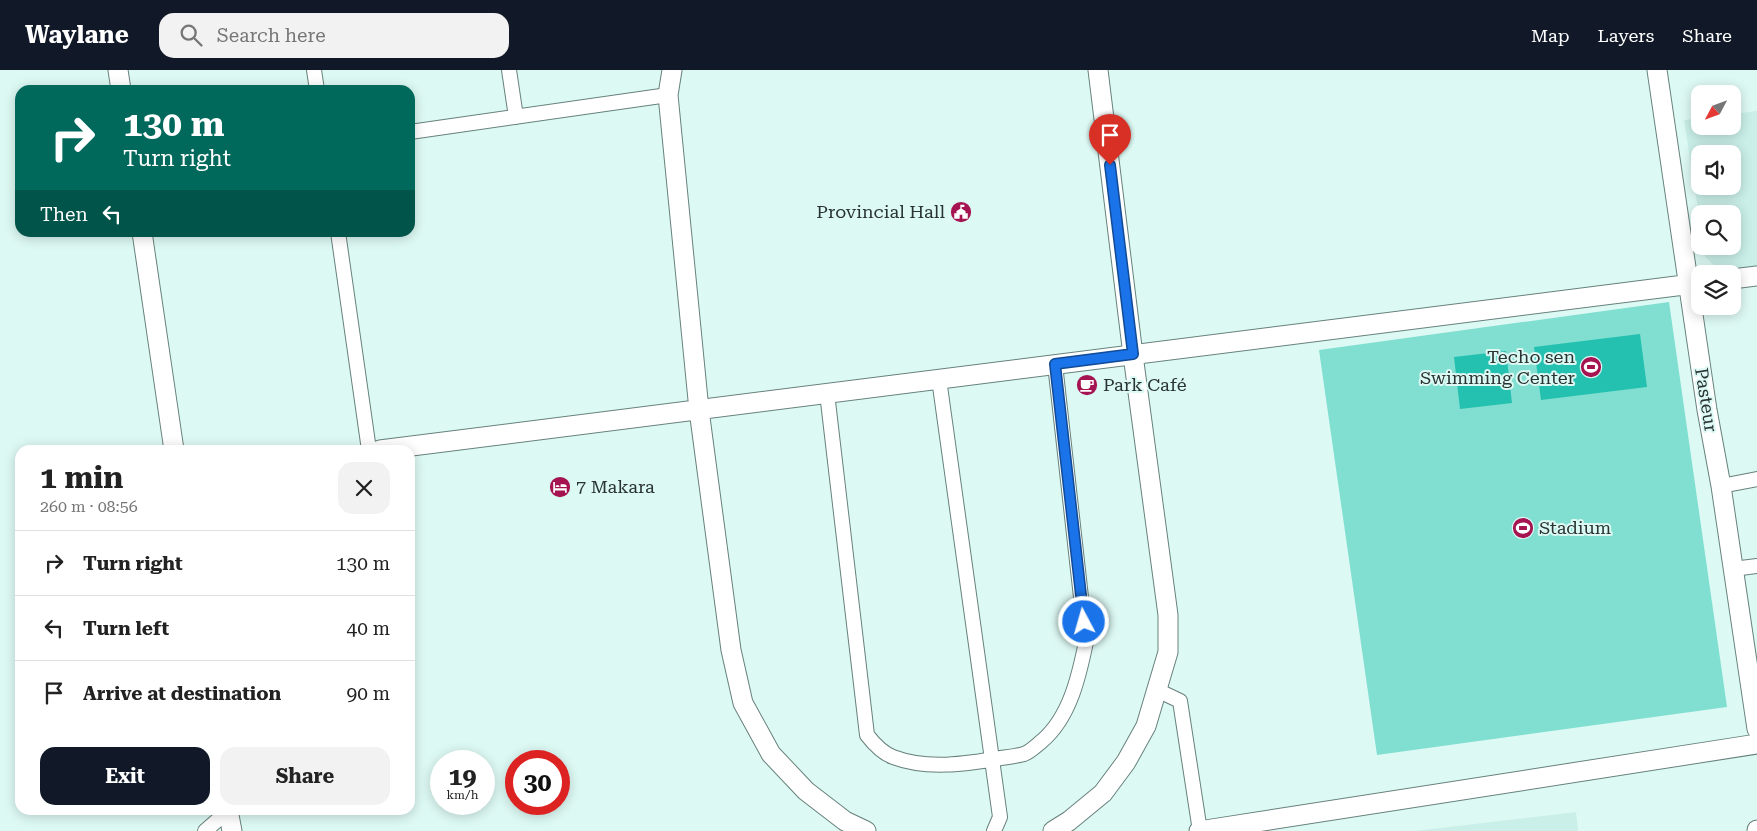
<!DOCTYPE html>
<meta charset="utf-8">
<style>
:root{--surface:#fff;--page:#f2f2f2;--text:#222;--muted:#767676;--line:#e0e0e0;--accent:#111827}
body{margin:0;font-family:"Roboto Serif",serif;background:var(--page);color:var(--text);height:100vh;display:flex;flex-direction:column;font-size:19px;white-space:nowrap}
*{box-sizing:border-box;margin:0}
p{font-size:16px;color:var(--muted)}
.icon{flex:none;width:28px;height:28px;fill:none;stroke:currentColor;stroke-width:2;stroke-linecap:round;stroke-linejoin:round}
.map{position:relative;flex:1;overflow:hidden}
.panel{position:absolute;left:15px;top:375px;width:400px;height:370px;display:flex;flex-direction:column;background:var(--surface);border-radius:15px;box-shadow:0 2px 12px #0003}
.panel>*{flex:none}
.top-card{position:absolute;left:15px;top:15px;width:400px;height:152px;border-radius:15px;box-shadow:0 2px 12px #0003;background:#00695c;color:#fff;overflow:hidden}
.needle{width:32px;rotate:229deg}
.fabs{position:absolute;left:1691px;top:15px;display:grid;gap:10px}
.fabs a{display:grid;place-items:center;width:50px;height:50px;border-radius:10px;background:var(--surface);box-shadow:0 2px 12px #0003;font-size:25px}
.speed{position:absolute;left:430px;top:680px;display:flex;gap:10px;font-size:25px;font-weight:700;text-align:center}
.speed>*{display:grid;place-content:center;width:65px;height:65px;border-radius:50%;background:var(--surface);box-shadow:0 2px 12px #0003;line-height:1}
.speed small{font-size:12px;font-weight:400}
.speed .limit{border:8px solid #d22;background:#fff;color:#111}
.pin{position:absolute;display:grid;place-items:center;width:42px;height:42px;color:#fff;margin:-51px -21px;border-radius:50% 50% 50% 0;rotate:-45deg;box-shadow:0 0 5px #0007}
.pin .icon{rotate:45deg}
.me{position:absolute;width:55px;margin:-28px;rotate:354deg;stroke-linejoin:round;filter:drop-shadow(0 0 4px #0008)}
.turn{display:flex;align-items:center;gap:18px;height:105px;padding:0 25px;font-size:22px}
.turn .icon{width:65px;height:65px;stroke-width:2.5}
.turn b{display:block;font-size:35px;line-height:42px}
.then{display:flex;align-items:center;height:48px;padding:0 25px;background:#0003;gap:10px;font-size:19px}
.round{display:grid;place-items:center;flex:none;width:52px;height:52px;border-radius:15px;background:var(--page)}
.overview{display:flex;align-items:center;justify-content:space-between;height:85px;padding:0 25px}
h1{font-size:30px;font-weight:700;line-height:38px}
.primary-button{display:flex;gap:10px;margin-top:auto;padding:10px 25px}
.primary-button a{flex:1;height:58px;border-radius:15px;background:var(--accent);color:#fff;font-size:20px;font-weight:700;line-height:58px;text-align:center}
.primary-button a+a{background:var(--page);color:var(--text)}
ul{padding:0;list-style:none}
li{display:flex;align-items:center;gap:15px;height:65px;padding:0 25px;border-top:1px solid var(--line)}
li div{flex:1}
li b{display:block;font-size:19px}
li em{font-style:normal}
header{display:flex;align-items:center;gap:30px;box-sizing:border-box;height:70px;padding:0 25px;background:var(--accent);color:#fff}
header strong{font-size:24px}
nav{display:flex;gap:28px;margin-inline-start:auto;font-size:18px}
.search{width:350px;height:45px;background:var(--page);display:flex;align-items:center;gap:12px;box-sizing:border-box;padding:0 18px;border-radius:15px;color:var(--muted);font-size:19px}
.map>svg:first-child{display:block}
.built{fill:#c9efe8;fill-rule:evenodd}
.green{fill:#80dfd1}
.water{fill:#24c1b0}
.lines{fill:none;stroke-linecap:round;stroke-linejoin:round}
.street-casing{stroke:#67817c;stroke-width:16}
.secondary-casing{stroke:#67817c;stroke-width:21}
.street{stroke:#fff;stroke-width:14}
.secondary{stroke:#fff;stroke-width:19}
.route-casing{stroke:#114b97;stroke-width:12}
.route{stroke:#1a73e8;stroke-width:9}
.labels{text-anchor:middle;stroke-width:4;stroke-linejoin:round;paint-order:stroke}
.poi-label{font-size:18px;fill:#293432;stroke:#ddf9f4;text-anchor:start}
.street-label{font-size:18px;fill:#293432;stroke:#ddf9f4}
</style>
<header>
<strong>Waylane</strong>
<div class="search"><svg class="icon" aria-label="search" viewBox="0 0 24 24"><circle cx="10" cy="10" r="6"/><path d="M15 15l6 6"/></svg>Search here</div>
<nav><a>Map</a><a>Layers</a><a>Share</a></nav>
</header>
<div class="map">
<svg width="1757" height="761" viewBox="0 0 1757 761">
<rect width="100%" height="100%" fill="#ddf9f4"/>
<path class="built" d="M1757,41V196L1719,201L1705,186L1704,176H1732V144H1700V152L1684,50L1700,48V56H1732L1733,44ZM1700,84H1732V116H1700Z
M1576,742L1578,761H1415Z"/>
<path class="green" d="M1669,232L1727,637L1377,685L1319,280Z"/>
<path class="water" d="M1640,264L1647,317L1541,330L1534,277Z
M1506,281L1512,333L1460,339L1454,287Z"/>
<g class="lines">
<g class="street-casing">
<path id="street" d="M314,0L317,20
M509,0L516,47
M410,62L668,25
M338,162L369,380
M939,309L1000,747L994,761
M827,323L867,665C874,674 882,683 893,687C927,700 966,694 1001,688C1008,687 1017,686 1024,684C1030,682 1037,675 1042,671C1070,647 1079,606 1086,572L1055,294
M1721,416L1757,409
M1733,499L1757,496
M1157,620L1180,631L1200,761
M205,761L228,741"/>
</g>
<g class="secondary-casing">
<path id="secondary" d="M118,0L121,20
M672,0L668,25L699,340L731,580L743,633L771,684L806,721L845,751L866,761
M1657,0L1707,340L1721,416L1757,659
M142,162L174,380
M1732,209L1757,206
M380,380L1700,213
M228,740L232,761
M1053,761L1069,751L1103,723L1126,692L1146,656L1168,582V545L1133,285L1098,0
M1199,761L1757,674
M1757,761V760"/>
</g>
<use href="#street" class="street"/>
<use href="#secondary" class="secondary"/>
</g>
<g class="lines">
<g class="route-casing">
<path id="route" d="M1084,552L1055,294L1133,284L1110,95"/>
</g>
<use href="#route" class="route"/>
</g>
<defs>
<g id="civic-disc" transform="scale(1.125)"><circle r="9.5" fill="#a51351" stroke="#ddf9f4"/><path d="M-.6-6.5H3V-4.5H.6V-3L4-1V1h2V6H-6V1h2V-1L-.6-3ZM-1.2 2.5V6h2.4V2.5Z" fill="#fff"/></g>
<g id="stadium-disc" transform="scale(1.125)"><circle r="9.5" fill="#a51351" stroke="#ddf9f4"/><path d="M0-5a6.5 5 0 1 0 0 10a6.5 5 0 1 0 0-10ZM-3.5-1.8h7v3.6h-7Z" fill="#fff"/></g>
<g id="cafe-disc" transform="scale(1.125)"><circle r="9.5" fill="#a51351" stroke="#ddf9f4"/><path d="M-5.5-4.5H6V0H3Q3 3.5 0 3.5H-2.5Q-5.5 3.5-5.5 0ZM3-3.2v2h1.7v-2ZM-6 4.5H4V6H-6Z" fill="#fff"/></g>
<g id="hotel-disc" transform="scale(1.125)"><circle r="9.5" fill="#a51351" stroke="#ddf9f4"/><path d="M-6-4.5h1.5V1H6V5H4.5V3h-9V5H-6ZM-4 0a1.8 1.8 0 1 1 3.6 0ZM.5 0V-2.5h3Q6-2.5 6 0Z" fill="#fff"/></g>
</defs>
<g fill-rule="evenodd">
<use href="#civic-disc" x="961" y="142"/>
<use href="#stadium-disc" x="1591" y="297"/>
<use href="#cafe-disc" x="1087" y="315"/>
<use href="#hotel-disc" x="560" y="417"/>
<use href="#stadium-disc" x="1523" y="458"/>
</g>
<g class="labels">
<g class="poi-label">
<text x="945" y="148" text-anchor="end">Provincial Hall</text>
<text x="1575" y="293" text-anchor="end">Techo sen<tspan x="1575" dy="21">Swimming Center</tspan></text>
<text x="1103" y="321">Park Café</text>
<text x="576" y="423">7 Makara</text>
<text x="1539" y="464">Stadium</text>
</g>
<g class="street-label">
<text transform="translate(1706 330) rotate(81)" y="6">Pasteur</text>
</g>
</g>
</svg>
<div class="fabs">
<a><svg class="needle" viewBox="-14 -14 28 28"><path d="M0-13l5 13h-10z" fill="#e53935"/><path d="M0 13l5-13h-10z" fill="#767676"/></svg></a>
<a><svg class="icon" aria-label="sound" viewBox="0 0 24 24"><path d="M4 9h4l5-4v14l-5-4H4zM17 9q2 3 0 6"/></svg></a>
<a><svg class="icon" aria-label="search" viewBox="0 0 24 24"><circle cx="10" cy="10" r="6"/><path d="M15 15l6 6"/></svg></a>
<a><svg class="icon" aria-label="layers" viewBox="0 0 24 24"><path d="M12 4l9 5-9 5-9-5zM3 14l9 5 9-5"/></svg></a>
</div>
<div class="speed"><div>19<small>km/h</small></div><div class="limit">30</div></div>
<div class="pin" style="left:1110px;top:95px;background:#d93025"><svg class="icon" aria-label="arrive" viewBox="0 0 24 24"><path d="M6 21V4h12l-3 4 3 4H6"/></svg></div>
<svg class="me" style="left:1084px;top:552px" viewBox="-20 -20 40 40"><circle r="17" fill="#1a73e8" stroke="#fff" stroke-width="3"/><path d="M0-11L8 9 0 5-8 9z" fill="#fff"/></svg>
<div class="top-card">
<div class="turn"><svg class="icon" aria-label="right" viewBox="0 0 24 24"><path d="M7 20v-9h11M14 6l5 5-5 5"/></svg><div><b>130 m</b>Turn right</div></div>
<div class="then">Then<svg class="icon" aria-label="left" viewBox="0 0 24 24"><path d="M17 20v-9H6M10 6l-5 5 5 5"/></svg></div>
</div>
<section class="panel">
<div class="overview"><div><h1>1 min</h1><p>260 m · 08:56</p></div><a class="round"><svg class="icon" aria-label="close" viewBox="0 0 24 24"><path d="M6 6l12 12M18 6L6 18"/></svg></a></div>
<ul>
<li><svg class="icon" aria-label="right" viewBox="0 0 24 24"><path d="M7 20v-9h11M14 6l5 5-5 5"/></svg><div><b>Turn right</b></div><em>130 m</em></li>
<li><svg class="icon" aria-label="left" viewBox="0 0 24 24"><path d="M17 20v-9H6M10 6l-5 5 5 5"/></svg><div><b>Turn left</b></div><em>40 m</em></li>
<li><svg class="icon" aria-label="arrive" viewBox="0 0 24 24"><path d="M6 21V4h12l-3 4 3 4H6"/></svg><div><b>Arrive at destination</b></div><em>90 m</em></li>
</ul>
<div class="primary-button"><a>Exit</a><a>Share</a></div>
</section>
</div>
